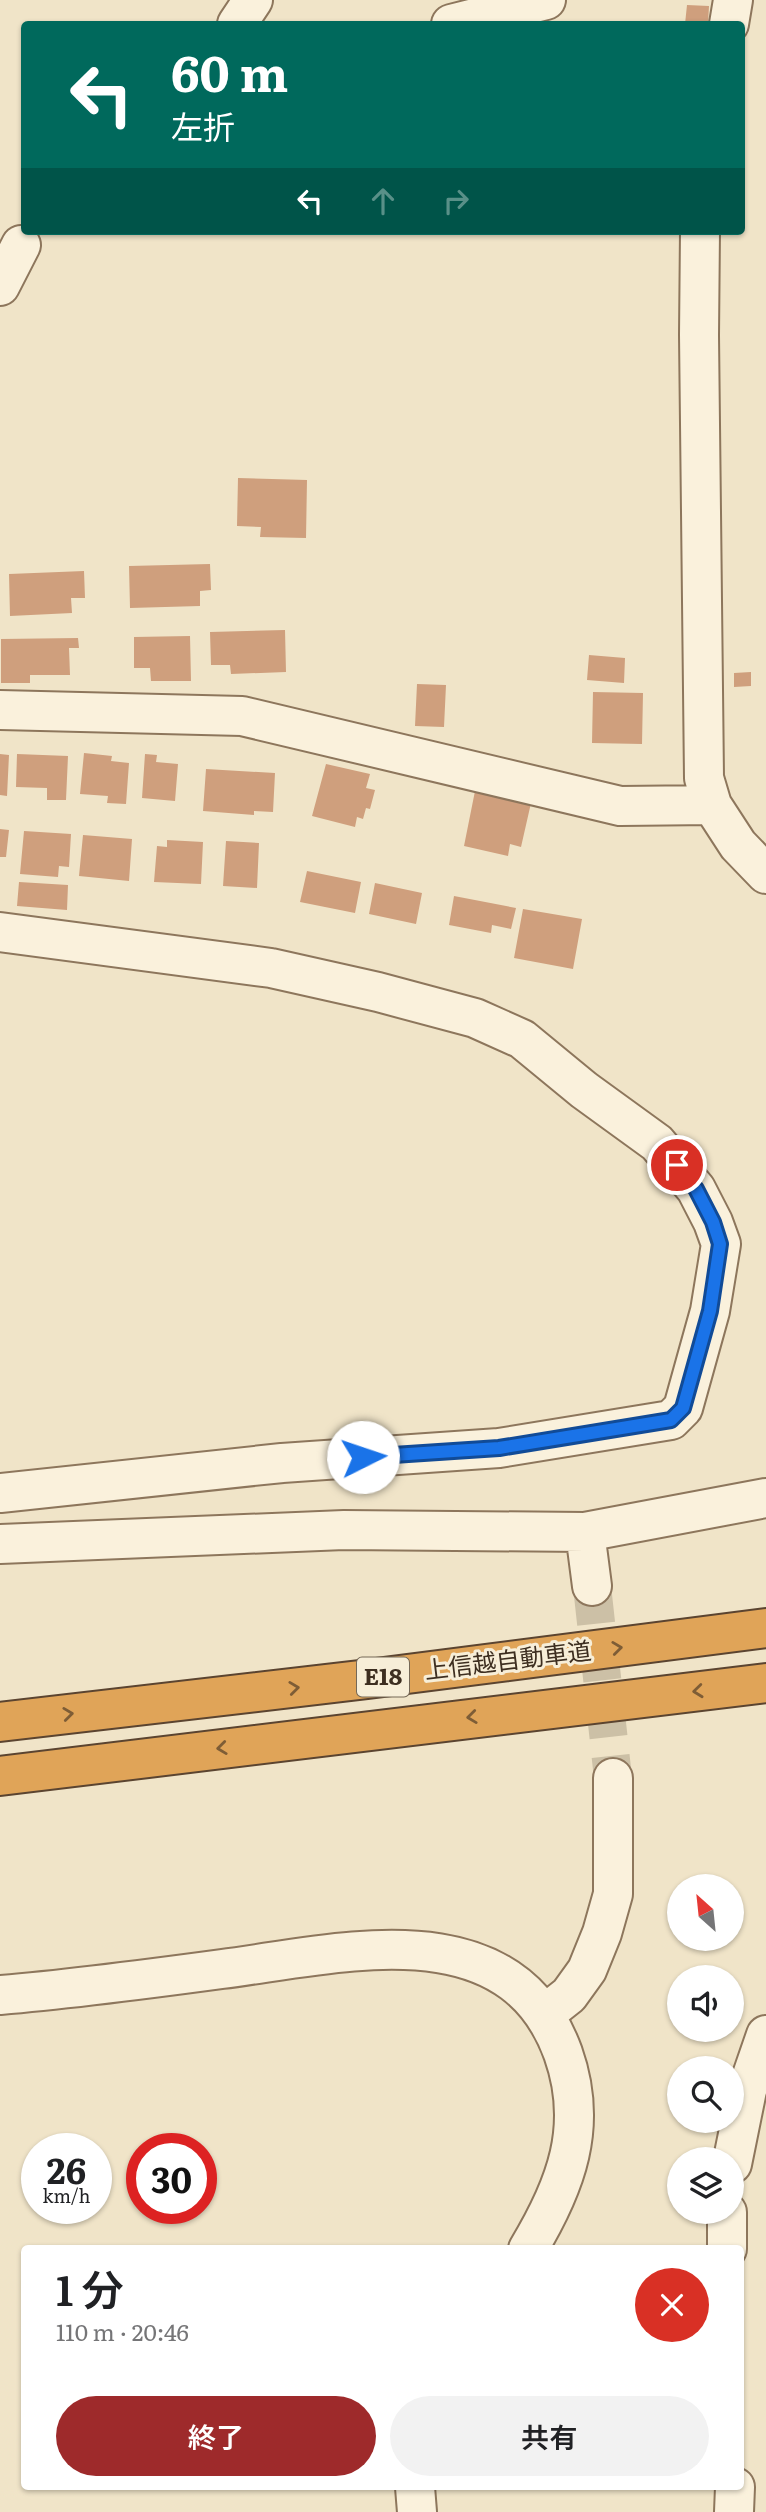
<!DOCTYPE html>
<html lang="ja">
<meta charset="utf-8">
<style>
:root{--surface:#fff;--page:#f2f2f2;--text:#202124;--muted:#757577;--accent:#9e2a2b}
body{margin:0;font-family:Literata,"Noto Sans JP",serif;background:var(--page);color:var(--text);height:100vh;display:flex;flex-direction:column;font-size:26px;white-space:nowrap}
*{box-sizing:border-box;margin:0}
p{font-size:23px;color:var(--muted)}
.icon{flex:none;width:38px;height:38px;fill:none;stroke:currentColor;stroke-width:2;stroke-linecap:round;stroke-linejoin:round}
.map{position:relative;flex:1;overflow:hidden}
.side{position:absolute;left:21px;top:2245px;width:723px;height:245px;display:flex;flex-direction:column;background:var(--surface);border-radius:7px;box-shadow:0 2px 5px #0004}
.side>*{flex:none}
.guide{position:absolute;left:21px;top:21px;width:724px;height:214px;border-radius:7px;box-shadow:0 2px 5px #0004;background:#00695c;color:#fff;overflow:hidden}
.needle{width:46px;rotate:333deg}
.tools{position:absolute;left:667px;top:1874px;display:grid;gap:14px}
.tools a{display:grid;place-items:center;width:77px;height:77px;border-radius:50%;background:var(--surface);box-shadow:0 2px 5px #0004;font-size:35px}
.speed{position:absolute;left:21px;top:2133px;display:flex;gap:14px;font-size:35px;font-weight:700;text-align:center}
.speed>*{display:grid;place-content:center;width:91px;height:91px;border-radius:50%;background:var(--surface);box-shadow:0 2px 5px #0004;line-height:1}
.speed small{font-size:18px;font-weight:400}
.speed .limit{border:10px solid #d22;background:#fff;color:#111}
.pin{position:absolute;display:grid;place-items:center;width:60px;height:60px;color:#fff;margin:-30px;border:4px solid #fff;border-radius:50%;box-shadow:0 2px 7px #0007}
.me{position:absolute;width:77px;margin:-38px;rotate:86deg;stroke-linejoin:round;filter:drop-shadow(0 0 5px #0008)}
.turn{display:flex;align-items:center;gap:24px;height:147px;padding:0 35px;font-size:32px}
.turn .icon{width:91px;height:91px;stroke-width:2.5}
.turn b{display:block;font-size:49px;line-height:60px}
.lanes{display:flex;align-items:center;height:66px;padding:0 35px;background:#0003;justify-content:center;gap:35px;direction:ltr}
.lanes .off{opacity:.35}
.round{display:grid;place-items:center;flex:none;width:74px;height:74px;border-radius:37px;background:var(--page)}
.overview{display:flex;align-items:center;justify-content:space-between;height:119px;padding:0 35px}
h1{font-size:42px;font-weight:600;line-height:52px}
.action{display:flex;gap:14px;margin-top:auto;padding:14px 35px}
.action a{flex:1;height:80px;border-radius:42px;background:var(--accent);color:#fff;font-size:28px;font-weight:600;line-height:80px;text-align:center}
.action a+a{background:var(--page);color:var(--text)}
.map>svg:first-child{display:block}
.building{fill:#cf9f7d}
.lines{fill:none;stroke-linecap:round;stroke-linejoin:round}
.minor-tunnel{stroke:#ccc0a6;stroke-width:38;stroke-dasharray:38 19;stroke-linecap:butt}
.minor-casing{stroke:#8d765c;stroke-width:42}
.tertiary-casing{stroke:#8d765c;stroke-width:42}
.motorway-casing{stroke:#5b4430;stroke-width:42}
.minor{stroke:#faf1dc;stroke-width:38}
.tertiary{stroke:#faf1dc;stroke-width:38}
.motorway{stroke:#e0a458;stroke-width:38}
.oneway{stroke:#7e5d36}
.route-casing{stroke:#114b97;stroke-width:18}
.route{stroke:#1a73e8;stroke-width:12}
.labels{text-anchor:middle;stroke-width:6;stroke-linejoin:round;paint-order:stroke}
.shield{fill:#f7eed8;stroke:#756857;stroke-width:2}
.shield-label{font-size:23px;font-weight:bold;fill:#3d2e20}
.street-label{font-size:24px;fill:#3d2e20;stroke:#f7eed8}
</style>
<div class="map">
<svg width="766" height="2512" viewBox="0 0 766 2512">
<rect width="100%" height="100%" fill="#f0e4c8"/>
<path class="building" d="M687,5L709,6L708,24H685Z
M238,478L307,480L306,538L260,537L261,527L237,526Z
M210,564L211,590L200,591V606L130,608L129,566Z
M84,571L85,598H71L72,613L10,616L9,574Z
M285,630L286,672L231,674L230,665H211L210,632Z
M190,636L191,681H151L150,668H134V637Z
M78,638L79,648H69L70,675H30V683H1V639Z
M589,655L625,658L624,683L587,680Z
M751,672V686L734,687V673Z
M417,684L446,685L444,727L415,726Z
M593,692L643,693L642,744L592,743Z
M84,753L112,756L111,761L129,763L126,804L107,803L108,796L80,794Z
M0,754L9,755L7,796L0,795Z
M17,754L68,756L66,800H47V788L16,787Z
M145,754L157,755L156,762L178,764L175,801L142,798Z
M326,764L370,774L366,788L375,790L370,809L366,808L363,819L357,817L355,827L312,816Z
M206,769L275,773L273,812L254,811V815L203,811Z
M475,791L531,803L521,847L510,844L508,856L464,846Z
M0,829L9,830L6,857H0Z
M24,831L71,834L69,867L59,866L58,877L20,874Z
M83,835L132,839L129,881L79,876Z
M167,840L203,842L201,884L154,882L157,846L167,847Z
M226,841L259,843L257,888L223,886Z
M307,871L361,882L355,913L300,902Z
M19,882L68,885L67,910L17,906Z
M375,883L422,893L416,924L369,914Z
M454,896L516,908L511,929L492,925L491,933L449,925Z
M523,909L582,919L573,969L514,958Z"/>
<g class="lines">
<path class="minor-tunnel" d="M592,1586L613,1778"/>
<g class="minor-casing">
<path id="minor" d="M237,24L253,0
M451,24L546,0
M729,24L733,0
M700,231L699,335L704,778L712,805L738,845L766,874
M0,286L21,245
M0,710L242,716L620,806L712,805
M0,932L271,968L378,992L475,1018L522,1039L584,1090L657,1143L696,1189L713,1222L721,1244L710,1311L683,1408L671,1420L499,1448L282,1463L0,1493
M585,1532L592,1586
M0,1544L344,1530L585,1532L766,1498
M545,2014L569,1995L587,1970L602,1933L613,1894V1778"/>
</g>
<g class="tertiary-casing">
<path id="tertiary" d="M0,1995C74,1989 148,1979 222,1969C339,1954 510,1907 563,2053C589,2126 566,2186 528,2249
M732,2164L747,2090L766,2035
M727,2249V2212
M415,2487L417,2512
M734,2512L735,2487"/>
</g>
<g class="motorway-casing">
<path id="motorway" d="M0,1722L368,1679L766,1628
M0,1776L766,1683"/>
</g>
<use href="#minor" class="minor"/>
<use href="#tertiary" class="tertiary"/>
<use href="#motorway" class="motorway"/>
</g>
<defs><path id="oneway-chevron" d="M-2-3.5L2.5 0L-2 3.5" fill="none" stroke-width="1.6" stroke-linecap="round" stroke-linejoin="round" transform="scale(1.75)"/></defs>
<g class="oneway">
<use href="#oneway-chevron" transform="translate(617 1648) rotate(-7)"/>
<use href="#oneway-chevron" transform="translate(294 1688) rotate(-7)"/>
<use href="#oneway-chevron" transform="translate(698 1691) rotate(174)"/>
<use href="#oneway-chevron" transform="translate(68 1714) rotate(-7)"/>
<use href="#oneway-chevron" transform="translate(472 1717) rotate(173)"/>
<use href="#oneway-chevron" transform="translate(222 1748) rotate(173)"/>
</g>
<g class="lines">
<g class="route-casing">
<path id="route" d="M363,1457L499,1448L671,1420L683,1408L710,1311L720,1244L713,1222L696,1189L677,1165"/>
</g>
<use href="#route" class="route"/>
</g>
<g class="labels">
<rect class="shield" x="357" y="1657.5" width="52" height="39" rx="5"/>
<g class="shield-label">
<text x="383" y="1685">E18</text>
</g>
<g class="street-label">
<text transform="translate(508 1661) rotate(-7)" y="8">上信越自動車道</text>
</g>
</g>
</svg>
<div class="tools">
<a><svg class="needle" viewBox="-14 -14 28 28"><path d="M0-13l5 13h-10z" fill="#e53935"/><path d="M0 13l5-13h-10z" fill="#757577"/></svg></a>
<a><svg class="icon" aria-label="sound" viewBox="0 0 24 24"><path d="M4 9h4l5-4v14l-5-4H4zM17 9q2 3 0 6"/></svg></a>
<a><svg class="icon" aria-label="search" viewBox="0 0 24 24"><circle cx="10" cy="10" r="6"/><path d="M15 15l6 6"/></svg></a>
<a><svg class="icon" aria-label="layers" viewBox="0 0 24 24"><path d="M12 4l9 5-9 5-9-5zM3 14l9 5 9-5"/></svg></a>
</div>
<div class="speed"><div>26<small>km/h</small></div><div class="limit">30</div></div>
<div class="pin" style="left:677px;top:1165px;background:#d93025"><svg class="icon" aria-label="arrive" viewBox="0 0 24 24"><path d="M6 21V4h12l-3 4 3 4H6"/></svg></div>
<svg class="me" style="left:363px;top:1457px" viewBox="-20 -20 40 40"><circle r="19" fill="#fff"/><path d="M0-13L10 11 0 6-10 11z" fill="#1a73e8"/></svg>
<div class="guide">
<div class="turn"><svg class="icon" aria-label="left" viewBox="0 0 24 24"><path d="M17 20v-9H6M10 6l-5 5 5 5"/></svg><div><b>60 m</b>左折</div></div>
<div class="lanes"><svg class="icon" aria-label="left" viewBox="0 0 24 24"><path d="M17 20v-9H6M10 6l-5 5 5 5"/></svg><svg class="icon off" aria-label="ahead" viewBox="0 0 24 24"><path d="M12 20V5M6 11l6-6 6 6"/></svg><svg class="icon off" aria-label="right" viewBox="0 0 24 24"><path d="M7 20v-9h11M14 6l5 5-5 5"/></svg></div>
</div>
<section class="side">
<div class="overview"><div><h1>1 分</h1><p>110 m · 20:46</p></div><a class="round" style="background:#d93025;color:#fff"><svg class="icon" aria-label="close" viewBox="0 0 24 24"><path d="M6 6l12 12M18 6L6 18"/></svg></a></div>
<div class="action"><a>終了</a><a>共有</a></div>
</section>
</div>
